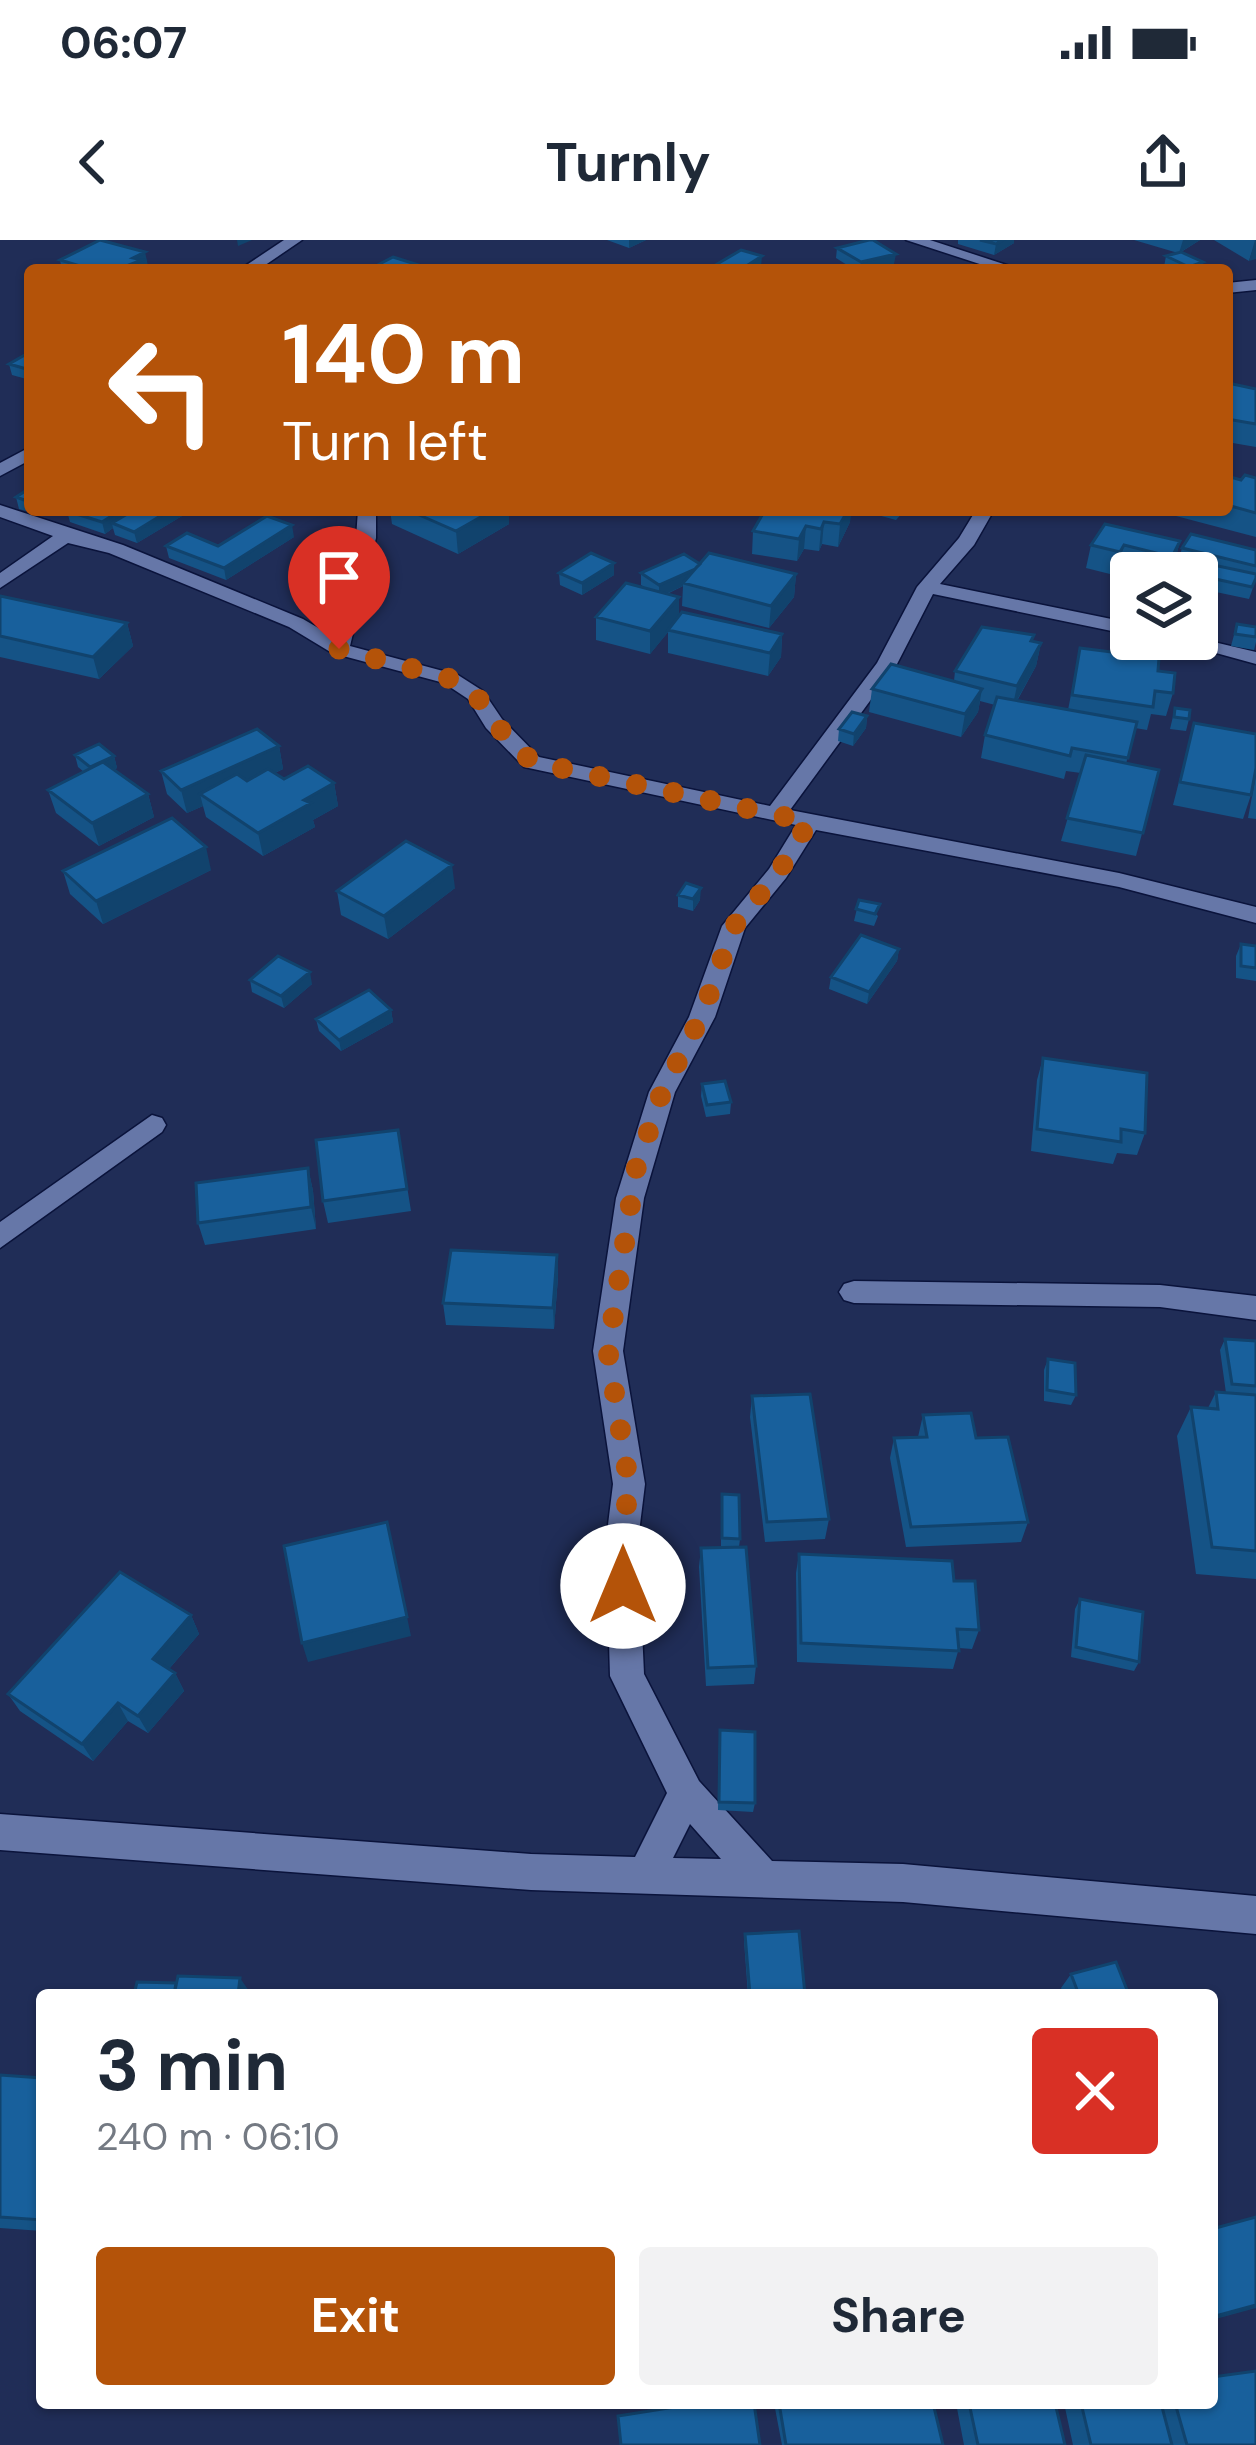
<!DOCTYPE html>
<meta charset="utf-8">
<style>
:root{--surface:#fff;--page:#f2f2f3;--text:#1f2937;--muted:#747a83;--accent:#b45309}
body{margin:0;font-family:"DM Sans",sans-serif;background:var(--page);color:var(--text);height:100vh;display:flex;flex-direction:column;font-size:45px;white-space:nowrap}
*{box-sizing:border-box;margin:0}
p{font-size:39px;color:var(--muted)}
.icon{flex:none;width:66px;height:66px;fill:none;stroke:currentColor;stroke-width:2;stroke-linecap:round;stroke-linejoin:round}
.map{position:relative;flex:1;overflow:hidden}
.side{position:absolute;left:36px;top:1749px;width:1182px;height:420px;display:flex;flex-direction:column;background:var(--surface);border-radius:12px;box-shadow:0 3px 9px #0004}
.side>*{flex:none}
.banner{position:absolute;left:24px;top:24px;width:1209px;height:252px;border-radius:12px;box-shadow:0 3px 9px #0004;background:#b45309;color:#fff;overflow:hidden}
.buttons{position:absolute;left:1110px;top:312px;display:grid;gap:24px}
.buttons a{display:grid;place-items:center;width:108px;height:108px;border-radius:12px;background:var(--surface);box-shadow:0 3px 9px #0004;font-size:60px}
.pin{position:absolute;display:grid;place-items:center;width:102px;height:102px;color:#fff;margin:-123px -51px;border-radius:50% 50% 50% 0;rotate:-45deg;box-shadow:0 0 12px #0007}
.pin .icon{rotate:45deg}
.me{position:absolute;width:132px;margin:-66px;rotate:0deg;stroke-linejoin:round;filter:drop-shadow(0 0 9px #0008)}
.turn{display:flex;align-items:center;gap:42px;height:252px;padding:0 60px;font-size:54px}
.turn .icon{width:156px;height:156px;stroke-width:2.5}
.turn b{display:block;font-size:84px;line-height:102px}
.round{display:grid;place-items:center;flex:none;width:126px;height:126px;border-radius:12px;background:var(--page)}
.headline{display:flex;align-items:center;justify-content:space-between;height:204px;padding:0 60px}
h1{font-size:72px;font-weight:700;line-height:90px}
.primary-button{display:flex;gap:24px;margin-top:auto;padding:24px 60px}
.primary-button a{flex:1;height:138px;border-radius:12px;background:var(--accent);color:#fff;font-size:48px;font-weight:700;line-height:138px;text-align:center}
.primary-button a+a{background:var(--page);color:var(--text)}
.status{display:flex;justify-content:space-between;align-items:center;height:84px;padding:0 60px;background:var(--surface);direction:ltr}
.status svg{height:33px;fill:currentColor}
header{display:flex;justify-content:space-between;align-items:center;height:156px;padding:0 60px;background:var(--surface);font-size:54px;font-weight:700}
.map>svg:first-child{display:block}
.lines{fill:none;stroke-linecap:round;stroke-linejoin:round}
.minor-casing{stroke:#0a133b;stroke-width:3}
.minor{fill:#6677a8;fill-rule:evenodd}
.wall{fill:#155386}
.shaded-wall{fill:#11436d}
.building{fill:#18609c;stroke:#11436d;stroke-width:3}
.route{stroke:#b45309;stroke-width:21;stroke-dasharray:0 37.8}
</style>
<div class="status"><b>06:07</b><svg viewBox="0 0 49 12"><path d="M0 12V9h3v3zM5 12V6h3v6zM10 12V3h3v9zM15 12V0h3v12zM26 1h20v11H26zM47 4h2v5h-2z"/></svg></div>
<header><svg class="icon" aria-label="back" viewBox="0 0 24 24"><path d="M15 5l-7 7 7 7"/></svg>Turnly<svg class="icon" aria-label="share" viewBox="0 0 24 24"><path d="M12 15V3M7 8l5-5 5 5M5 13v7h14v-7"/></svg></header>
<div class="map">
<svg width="1256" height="2205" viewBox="0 0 1256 2205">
<rect width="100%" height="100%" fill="#202d57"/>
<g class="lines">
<g class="minor-casing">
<path id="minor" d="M284,0H302L258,30H239Z
M906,0H930L1022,30H998Z
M1256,40V50L1227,53V43Z
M30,207V220L0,236V223Z
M0,265L123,305L303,379L332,396L356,298L358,270H376V298L350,406L458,435L483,451L502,479L539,517L770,566L877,423L917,347L959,298L976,270H994L974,305L940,344L1131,383V395L933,354L897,424L790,570L1119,633L1256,667V683L1119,647L816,590L786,638L745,688L715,777L675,852L644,958L623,1111L645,1244L638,1301L644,1434L699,1541L772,1621L903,1624L1256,1656V1694L903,1662L531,1650L0,1610V1574L531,1614L635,1617L667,1553L610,1436L606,1301L613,1244L593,1111L616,958L649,852L689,777L722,686L769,629L796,585L524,527L486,488L468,459L444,443L332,413L289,387L109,313L68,303L0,348V333L53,296L0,277ZM690,1584L721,1619L673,1618Z
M1197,398L1256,412V424L1165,399Z
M152,875L162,878L166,885L162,892L0,1008V982Z
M854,1041L1160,1045L1256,1056V1080L1160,1067L854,1063L844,1060L839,1052L844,1044Z"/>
</g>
<use href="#minor" class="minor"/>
</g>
<path class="wall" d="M607,0H646L629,8Z
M958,0H1014V3L994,15L958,4Z
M1134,0H1200L1181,12L1201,30H1170L1164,27L1166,16L1178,13Z
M1214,0H1256L1249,21Z
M837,8L894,24L871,30H855L836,18Z
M60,20L149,30H62Z
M30,112V140L12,135L9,124Z
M1227,146L1256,149V207L1227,202Z
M1227,236L1241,240L1256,238V297L1176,276L1178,270H1227Z
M30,248V270H48L40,275L19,269L16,257Z
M390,270H509V284L458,314L392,284Z
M765,270L850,282L838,307L822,304L819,311L804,309L797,321L752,314L753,291Z
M859,270H905L896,280Z
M67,271L182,276L137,303L115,295L113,288L105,294L70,282Z
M294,297L226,340L169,318L166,306H218Z
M1180,301L1174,324L1169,333H1139L1118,328L1114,335L1086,328L1091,305Z
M1182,308L1256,310V339L1249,359L1197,348V333H1179L1184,321L1179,319Z
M700,324L796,334L794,357L769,388L682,366L683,346L667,354L679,376L782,394L781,417L768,436L668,413V392L650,414L596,400V377L646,348L641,345V333Z
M559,333L614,335L582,355L560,345Z
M0,356L127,383L133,406L99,439L0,417Z
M1237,384L1256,387V402L1254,410L1231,406Z
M1034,395L1032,401L1041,403L1036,426L1017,461L1068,470L1080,408L1158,431L1173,453L1166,476L1151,474L1147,490L1135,488L1126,524L1159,530L1136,616L1061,601L1081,533L1066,531L1064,539L981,518L985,495L995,465L980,461L978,472L961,497L869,472L872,449L954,441L955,431Z
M1175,468L1189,479L1186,491L1170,489Z
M867,476L866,488L853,506L838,501L839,489Z
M1194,483L1251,555L1243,579L1173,565Z
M279,506L283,529L275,533L284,539L334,543L338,566L313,580L315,587L263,616L206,577L203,566L187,573L167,554L161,531Z
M75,515L114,516L117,528L113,530L148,554L154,577L99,606L56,573L48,550L84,532L78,527Z
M1256,535V579L1248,578Z
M211,630L103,684L70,654L63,631Z
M455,648L388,699L341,675L337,651Z
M678,655L700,660L693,671L678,667Z
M859,660L878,676L874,686L854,681Z
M1241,704L1256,706V741L1236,738V716Z
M899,709L897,721L867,764L829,749L831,737Z
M250,740L312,744L284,768L252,752Z
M391,770L393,782L341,811L319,791L316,779Z
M1043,818L1145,893L1137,915L1117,913L1113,924L1031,911L1037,840Z
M702,844L731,862L730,874L706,877L701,856Z
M398,890L411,971L328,983L323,961Z
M308,928L313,951L316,989L205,1005L198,983Z
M557,1015L558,1037L554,1089L446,1085L443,1063Z
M1225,1099L1256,1101V1339L1196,1334L1177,1196L1191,1167L1208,1168L1216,1152L1226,1153L1220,1110Z
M1048,1119L1076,1155L1071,1165L1044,1161V1130Z
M752,1156L829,1279L825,1299L765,1302L750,1177Z
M923,1175L1028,1282L1021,1302L906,1307L890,1218L894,1198L918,1197Z
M721,1265L740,1299L739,1307L756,1426L754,1444L706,1446L699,1327L701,1308L721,1307Z
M799,1314L954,1341L979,1390L972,1409L959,1408L953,1429L797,1422L796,1333Z
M1080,1359L1139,1422L1134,1431L1071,1417L1075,1369Z
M191,1375L199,1394L169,1429L175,1433L184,1451L148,1493L128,1481L93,1521L20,1471L8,1454Z
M719,1499L755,1563L753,1572L718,1570Z
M745,1694L805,1755H748L744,1701Z
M1071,1734L1129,1755H1064L1061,1748Z
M0,1835L42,1838V1991L0,1988Z
M774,2163H933L943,2205H782Z
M956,2163H1055L1065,2205H964Z
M1064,2163H1212L1256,2205H1073Z"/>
<path class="shaded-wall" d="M237,0H252L238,6Z
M629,0H646L629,8Z
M1003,0H1014V3L994,15L996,4Z
M1183,0H1200L1179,13Z
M1255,0H1256V19L1249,21Z
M145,12L149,30H116L133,18Z
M896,14L894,24L871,30H860L861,22Z
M762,16L761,27L756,30H740Z
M1203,22L1201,30H1188L1189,27Z
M121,270H141L112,283L113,288L105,294L102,282Z
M170,270H181L182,276L137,303L134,292Z
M492,270H509V284L458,314L456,291Z
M848,270H852L850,282L838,307L840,284Z
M824,282L822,304L819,311L821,289Z
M292,285L294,297L226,340L224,328Z
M806,286L804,309L797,321L799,299Z
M1180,301L1174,324L1167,333L1172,317Z
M1124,305L1118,328L1114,335L1120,312Z
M614,323V335L582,355V343Z
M703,326L683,343V346L659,357V345Z
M796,334L794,357L769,388L771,366Z
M679,357V379L650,414V391Z
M127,383L133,406L99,439L93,417Z
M782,394L781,417L768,436L770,413Z
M1041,403L1036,426L1012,469L1017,446Z
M982,449L978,472L961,497L965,474Z
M867,476L866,488L853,506L854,494Z
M279,506L283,529L212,562L200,554L203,566L187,573L181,550Z
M114,516L117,528L94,539L90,527Z
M334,543L338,566L313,580L315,587L263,616L258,593L304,560Z
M148,554L154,577L99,606L92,583Z
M206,607L211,630L103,684L96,661Z
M452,625L455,648L388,699L384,676Z
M701,648L700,660L693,671V659Z
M899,709L897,721L867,764L869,752Z
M310,732L312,744L284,768L281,756Z
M391,770L393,782L341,811L339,800Z
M308,928L313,951L316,989L311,967Z
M557,1015L558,1037L554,1089L553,1068Z
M387,1282L411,1396L308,1422L302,1403Z
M191,1375L199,1394L162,1437L153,1419Z
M175,1433L184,1451L148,1493L138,1476Z
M118,1463L128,1481L93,1521L82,1504Z
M240,1738L249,1751L248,1755H238Z
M1256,2065V2068L1212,2080V2077Z"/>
<path class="building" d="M100,0L145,12L133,18L142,20L116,30H93L60,20Z
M869,0H873L896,14L861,22L837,8Z
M980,0H1003L996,4Z
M741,10L762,16L740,30H721L712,27Z
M1181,12L1203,22L1189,27L1166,16Z
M393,17L425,27L419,30H368Z
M30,112V130L9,124Z
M1228,143L1256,149V184L1227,179Z
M1245,235L1256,238V273L1227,265V236L1241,240Z
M30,248V262L16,257Z
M68,270H121L102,282L67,271Z
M134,270H170L134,292L112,283Z
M408,270H493L456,291Z
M765,270H848L840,284L824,282L821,289L806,286L799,299L753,291Z
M267,276L292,285L224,328L166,306L187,293L218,306Z
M1105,284L1180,301L1172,317L1124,305L1120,312L1091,305Z
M1191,294L1256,310V326L1182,308Z
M591,313L614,323L582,343L559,333Z
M709,313L796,334L771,366L683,343Z
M684,314L700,324L695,329L659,345L641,333Z
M1185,319L1256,334V338L1252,347L1197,335V333L1179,332Z
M626,343L679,357L650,391L596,377Z
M0,356L127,383L93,417L0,396Z
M682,372L782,394L770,413L668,390Z
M1237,384L1256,387V397L1235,394Z
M982,387L1034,395L1031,401L1041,403L1017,446L955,431Z
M1080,408L1159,418L1158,431L1175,433L1173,453L1155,451L1153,467L1072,455Z
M891,424L982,449L965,474L872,449Z
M997,457L1137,482L1128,518L1072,508L1070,516L985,495Z
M1175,468L1190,470L1189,479L1174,477Z
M852,472L867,476L854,494L839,489Z
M1194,483L1256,494V528L1251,555L1180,542Z
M257,489L279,506L181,550L161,531Z
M99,504L114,516L90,527L75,515Z
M1086,515L1159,530L1143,593L1067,578Z
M103,522L148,554L92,583L48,550Z
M308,526L334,543L304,560L311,563L258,593L200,554L237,534L247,541L268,529L284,539Z
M172,578L206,607L96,661L63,631Z
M406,601L452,625L384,676L337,651Z
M686,643L701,648L693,659L678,655Z
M859,660L880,664L875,674L856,669Z
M861,695L899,709L869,752L831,737Z
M1241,704L1256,706V728L1241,726Z
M278,716L310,732L281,756L250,740Z
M369,750L391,770L339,800L316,779Z
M1043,818L1147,833L1145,893L1121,889V902L1037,889Z
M725,841L731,862L707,865L702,844Z
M398,890L407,949L323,961L316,900Z
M308,928L311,967L198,983L196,943Z
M451,1010L557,1015L553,1068L443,1063Z
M1225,1099L1256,1101V1146L1232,1144Z
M1048,1119L1075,1123L1076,1155L1047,1150Z
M1216,1152L1256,1155V1311L1212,1307L1191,1167L1218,1169Z
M810,1154L829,1279L767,1282L752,1156Z
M971,1173L976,1198L1008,1197L1028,1282L911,1287L894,1198L927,1197L923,1175Z
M722,1254L739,1255L740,1299L722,1298Z
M387,1282L407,1377L302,1403L284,1306Z
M746,1307L756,1426L708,1428L701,1308Z
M799,1314L952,1321L954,1341H975L979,1390L957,1389L959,1411L801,1403Z
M120,1332L191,1375L153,1419L175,1433L138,1476L118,1463L82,1504L8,1454Z
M1080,1359L1143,1372L1139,1422L1076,1407Z
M720,1490L755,1492V1563L719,1562Z
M799,1691L805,1755H750L745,1694Z
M1116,1722L1129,1755H1079L1071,1734Z
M178,1736L240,1738L238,1755H174Z
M137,1742L176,1743L174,1755H134Z
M0,1835L42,1838V1980L0,1977Z
M1256,1977V2065L1212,2077V1989Z
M1256,2131V2205H1187L1175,2163H1212V2137Z
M700,2163H754L760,2205H621L618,2176Z
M779,2163H933L943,2205H786Z
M969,2163H1055L1065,2205H978Z
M1081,2163H1161L1172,2205H1091Z"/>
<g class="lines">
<path class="route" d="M339,409L451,439L476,455L494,483L532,522L809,582L778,633L734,686L701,777L662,852L636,929L608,1111L629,1244L622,1301L623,1346"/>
</g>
</svg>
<div class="buttons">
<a><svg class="icon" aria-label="layers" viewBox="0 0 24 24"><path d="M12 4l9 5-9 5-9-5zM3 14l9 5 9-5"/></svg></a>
</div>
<div class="pin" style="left:339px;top:409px;background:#d93025"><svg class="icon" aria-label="arrive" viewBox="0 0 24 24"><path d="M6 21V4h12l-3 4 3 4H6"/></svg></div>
<svg class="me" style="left:623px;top:1346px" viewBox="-20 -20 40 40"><circle r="19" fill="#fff"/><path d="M0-13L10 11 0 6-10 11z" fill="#b45309"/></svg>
<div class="banner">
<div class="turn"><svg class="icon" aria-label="left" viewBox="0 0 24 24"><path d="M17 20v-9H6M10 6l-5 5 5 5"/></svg><div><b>140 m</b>Turn left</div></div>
</div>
<section class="side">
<div class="headline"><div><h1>3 min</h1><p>240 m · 06:10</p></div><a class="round" style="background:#d93025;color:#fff"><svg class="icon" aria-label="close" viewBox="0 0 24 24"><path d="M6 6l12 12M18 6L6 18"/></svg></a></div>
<div class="primary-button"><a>Exit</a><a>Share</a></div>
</section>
</div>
